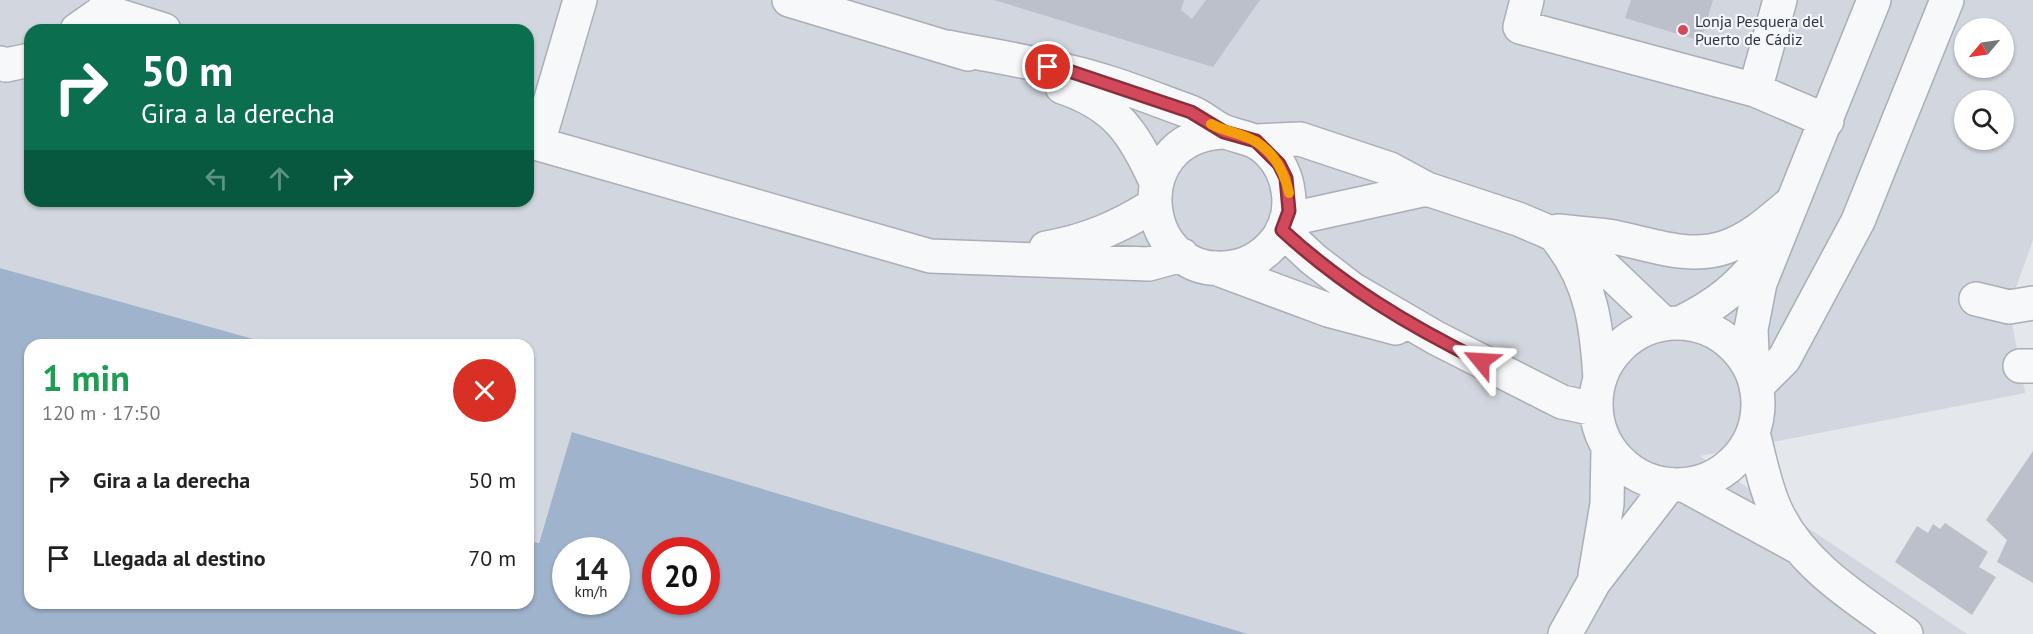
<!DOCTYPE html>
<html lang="es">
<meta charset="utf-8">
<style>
:root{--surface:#fff;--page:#f2f2f2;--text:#222;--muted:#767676}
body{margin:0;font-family:"PT Sans",sans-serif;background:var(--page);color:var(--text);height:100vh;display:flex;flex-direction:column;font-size:22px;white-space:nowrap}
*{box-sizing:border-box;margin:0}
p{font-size:20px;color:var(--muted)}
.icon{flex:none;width:33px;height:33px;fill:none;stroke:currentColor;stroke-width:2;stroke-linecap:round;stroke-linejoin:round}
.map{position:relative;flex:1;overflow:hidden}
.side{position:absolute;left:24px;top:339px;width:510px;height:270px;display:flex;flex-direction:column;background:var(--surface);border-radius:18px;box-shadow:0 2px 4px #0004}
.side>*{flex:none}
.top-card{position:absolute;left:24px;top:24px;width:510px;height:183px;border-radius:18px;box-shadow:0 2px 4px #0004;background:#0b6e4f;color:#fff;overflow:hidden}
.needle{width:39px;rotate:241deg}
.controls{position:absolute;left:1954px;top:18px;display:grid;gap:12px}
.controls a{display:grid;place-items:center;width:60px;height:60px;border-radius:50%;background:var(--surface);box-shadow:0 2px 4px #0004;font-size:30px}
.speed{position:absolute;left:552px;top:537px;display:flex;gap:12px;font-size:30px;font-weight:700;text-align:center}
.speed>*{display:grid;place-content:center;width:78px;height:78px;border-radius:50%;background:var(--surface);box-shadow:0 2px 4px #0004;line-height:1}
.speed small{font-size:15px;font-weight:400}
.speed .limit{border:9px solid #d22;background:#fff;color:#111}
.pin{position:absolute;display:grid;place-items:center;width:51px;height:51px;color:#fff;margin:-26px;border:3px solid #fff;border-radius:50%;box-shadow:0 2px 6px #0007}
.me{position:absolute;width:66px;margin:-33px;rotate:297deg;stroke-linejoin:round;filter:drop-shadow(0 0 4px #0008)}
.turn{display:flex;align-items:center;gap:21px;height:126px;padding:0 18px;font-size:27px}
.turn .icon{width:78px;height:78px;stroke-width:2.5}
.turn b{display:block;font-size:42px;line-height:51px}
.lanes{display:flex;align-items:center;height:57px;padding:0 18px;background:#0003;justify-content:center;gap:30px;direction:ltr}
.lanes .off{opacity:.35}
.round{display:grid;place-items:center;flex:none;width:63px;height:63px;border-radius:32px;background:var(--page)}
.summary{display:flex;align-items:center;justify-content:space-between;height:102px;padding:0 18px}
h1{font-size:36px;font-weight:600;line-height:45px;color:#1e9e55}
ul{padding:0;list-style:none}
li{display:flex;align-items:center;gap:18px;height:78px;padding:0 18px}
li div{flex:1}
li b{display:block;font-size:22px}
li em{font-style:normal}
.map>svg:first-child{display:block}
.built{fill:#d2d6de;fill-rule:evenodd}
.water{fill:#9fb4cc;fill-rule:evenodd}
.building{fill:#bbc0ca}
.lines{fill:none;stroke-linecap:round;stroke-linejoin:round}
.minor-casing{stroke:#a9aeb7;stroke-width:36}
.minor{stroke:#f7f8fa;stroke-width:33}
.route-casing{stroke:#882f3b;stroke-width:15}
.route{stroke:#d1495b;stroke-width:10}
.slow{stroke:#f59e0b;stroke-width:10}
.poi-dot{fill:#d1495b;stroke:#f4f6f9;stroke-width:2}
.labels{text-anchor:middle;stroke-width:4.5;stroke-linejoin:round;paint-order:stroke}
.poi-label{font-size:16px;fill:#2b3445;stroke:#f4f6f9;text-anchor:start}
</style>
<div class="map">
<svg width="2033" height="634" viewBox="0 0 2033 634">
<rect width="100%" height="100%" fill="#e4e7ec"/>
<path class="built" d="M0,0H2033V240L2009,307L2025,393L1700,456L1967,634H1248L573,432L538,544L528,541V345H275L0,268ZM1965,28H2004V68H1965ZM30,30H528V201H30ZM1965,100H2004V140H1965Z"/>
<path class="water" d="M0,268L275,345H30V603H528V541L539,543L572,432L1248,634H0ZM566,550H616V602H566ZM656,550H706V602H656Z"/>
<path class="building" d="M994,0H1184L1181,10L1192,19L1206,0H1260L1213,67Z
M1631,0H1713L1701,41L1625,18Z
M2033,451V583L1997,562L2007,540L1986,520Z
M1945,523L1988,552L1979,567L1996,577L1972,615L1895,562L1917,526L1928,533L1933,524L1940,529Z"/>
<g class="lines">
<g class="minor-casing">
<path id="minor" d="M789,0L968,54
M1527,0L1520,27L1755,90L1827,121
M104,11L164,30
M77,30L104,11L107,0
M947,47C987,55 1028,61 1067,71C1108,80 1149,97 1188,111C1201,115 1211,126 1223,131C1240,138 1254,137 1268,151C1291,173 1296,212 1278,238C1267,253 1251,264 1233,267C1141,284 1121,136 1224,132
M0,63L6,65L30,60
M1062,87C1116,105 1134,133 1156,182
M1755,90L1780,0
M528,141L930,256L1149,264L1182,255
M1256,141L1300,139L1390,169L1427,189L1518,219L1544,230L1571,243L1596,259L1664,324
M538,143L580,0
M1286,220L1427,189
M1282,230L1313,259L1352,289L1436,338L1562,402L1595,409
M1558,231C1575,233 1592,234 1608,236C1646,242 1687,261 1726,247C1751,238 1770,221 1790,204
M1559,241C1592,283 1597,328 1600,379
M1046,248C1087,241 1119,227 1154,205
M1215,268L1328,310L1396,328
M1976,299L2009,307L2033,303
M1596 404a81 81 0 1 1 162 0a81 81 0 1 1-162 0Z
M1680,323C1719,304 1737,288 1765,255
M2020,366H2033
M1753,375L1751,329L1760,283L1874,0
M1756,387L1784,359L1858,221L1947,0
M1753,433C1760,459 1765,489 1777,513C1803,567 1859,600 1906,634
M1684,485L1796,546
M1595,575L1607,504L1608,449
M1565,634L1594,582L1669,485"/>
</g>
<use href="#minor" class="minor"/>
</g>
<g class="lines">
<g class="route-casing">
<path id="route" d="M1048,67L1069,71L1191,112L1224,132L1256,141L1279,164L1286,178L1289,211L1282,230C1343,286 1408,325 1481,361"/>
</g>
<use href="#route" class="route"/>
<path class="slow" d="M1211,124C1222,130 1230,131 1241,135C1269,144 1283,166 1289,193"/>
</g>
<circle class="poi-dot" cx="1683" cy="30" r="6"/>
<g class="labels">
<g class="poi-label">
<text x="1695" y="27">Lonja Pesquera del<tspan x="1695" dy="18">Puerto de Cádiz</tspan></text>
</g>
</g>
</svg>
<div class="controls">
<a><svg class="needle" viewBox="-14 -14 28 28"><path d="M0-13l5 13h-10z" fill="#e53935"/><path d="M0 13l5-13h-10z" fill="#767676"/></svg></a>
<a><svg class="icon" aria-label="search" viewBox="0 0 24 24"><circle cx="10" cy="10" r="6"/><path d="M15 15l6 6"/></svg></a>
</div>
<div class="speed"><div>14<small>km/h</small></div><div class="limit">20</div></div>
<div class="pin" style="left:1048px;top:67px;background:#d93025"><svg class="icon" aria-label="arrive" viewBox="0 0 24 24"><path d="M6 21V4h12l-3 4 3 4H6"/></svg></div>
<svg class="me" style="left:1481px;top:361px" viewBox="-20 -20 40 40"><path d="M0-17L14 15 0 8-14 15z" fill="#d1495b" stroke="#fff" stroke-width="4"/></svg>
<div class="top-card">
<div class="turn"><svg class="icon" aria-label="right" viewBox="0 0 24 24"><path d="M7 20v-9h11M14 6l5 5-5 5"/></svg><div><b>50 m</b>Gira a la derecha</div></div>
<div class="lanes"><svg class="icon off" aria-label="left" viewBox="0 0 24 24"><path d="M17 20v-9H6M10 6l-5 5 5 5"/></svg><svg class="icon off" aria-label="ahead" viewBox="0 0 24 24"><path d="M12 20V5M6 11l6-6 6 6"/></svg><svg class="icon" aria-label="right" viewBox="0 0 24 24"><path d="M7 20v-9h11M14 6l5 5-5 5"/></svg></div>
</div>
<section class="side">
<div class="summary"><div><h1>1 min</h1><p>120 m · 17:50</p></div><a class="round" style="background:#d93025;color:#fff"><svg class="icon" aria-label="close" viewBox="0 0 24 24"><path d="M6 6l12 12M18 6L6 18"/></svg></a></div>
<ul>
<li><svg class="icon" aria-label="right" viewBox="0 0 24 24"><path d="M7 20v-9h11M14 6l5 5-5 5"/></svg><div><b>Gira a la derecha</b></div><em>50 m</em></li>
<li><svg class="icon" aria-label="arrive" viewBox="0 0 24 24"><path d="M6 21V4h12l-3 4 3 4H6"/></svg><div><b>Llegada al destino</b></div><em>70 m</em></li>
</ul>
</section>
</div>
